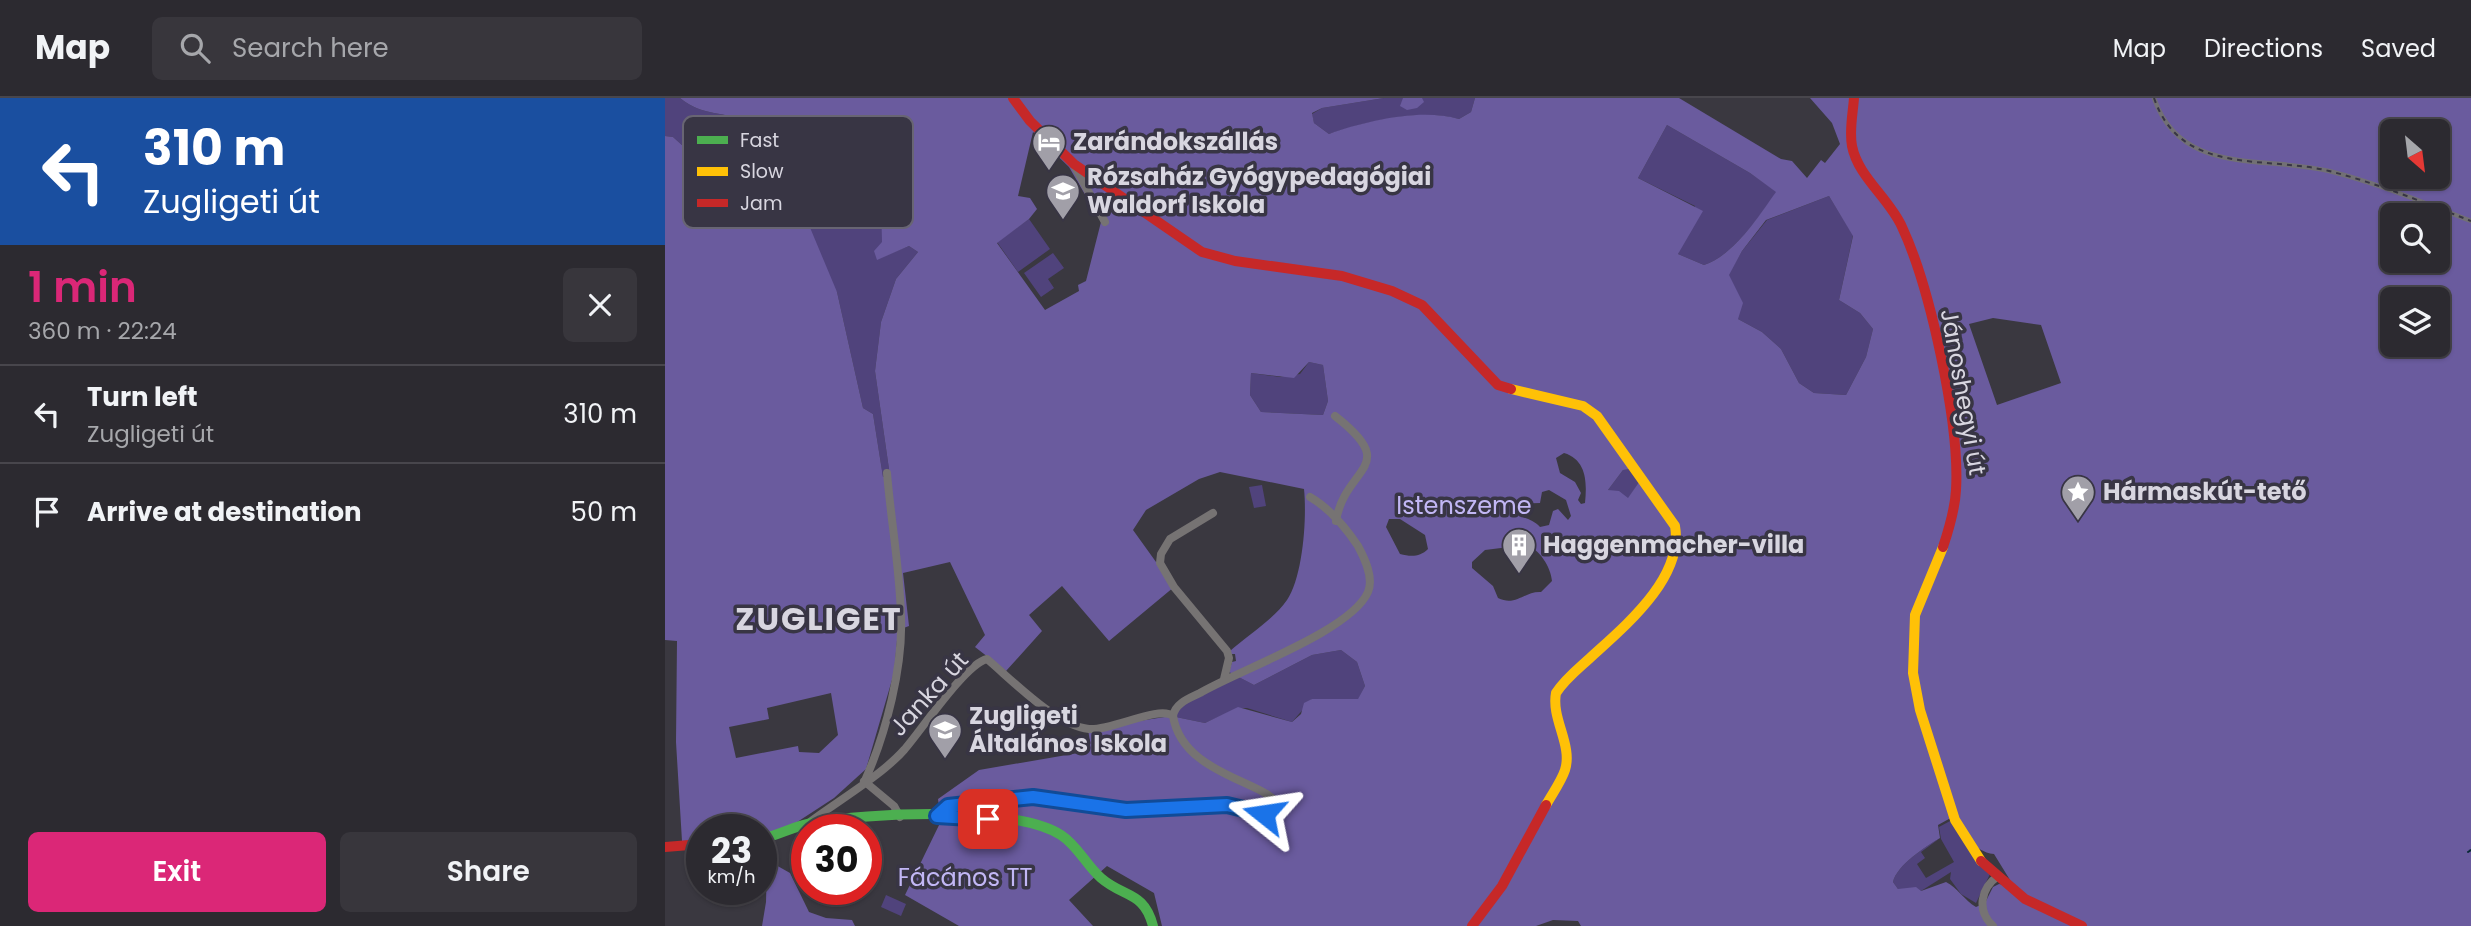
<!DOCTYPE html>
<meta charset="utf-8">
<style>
:root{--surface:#2c2a30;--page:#38363c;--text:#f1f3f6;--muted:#a6a7ab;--line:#48464c;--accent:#db2777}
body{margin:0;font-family:Poppins,sans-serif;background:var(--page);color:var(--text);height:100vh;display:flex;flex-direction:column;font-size:26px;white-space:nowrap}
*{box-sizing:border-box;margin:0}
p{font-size:23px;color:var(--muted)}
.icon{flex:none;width:38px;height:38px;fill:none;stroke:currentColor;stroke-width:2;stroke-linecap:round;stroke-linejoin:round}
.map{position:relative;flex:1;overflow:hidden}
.panel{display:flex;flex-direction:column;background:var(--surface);width:665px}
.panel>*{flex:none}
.banner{background:#1a4fa0;color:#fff;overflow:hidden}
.needle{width:46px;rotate:152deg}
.controls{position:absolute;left:1715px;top:21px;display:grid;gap:14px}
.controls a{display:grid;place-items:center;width:70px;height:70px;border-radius:10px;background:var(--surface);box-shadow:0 2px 5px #0004,0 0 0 2px var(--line);font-size:35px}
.speed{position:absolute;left:21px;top:716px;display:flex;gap:14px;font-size:35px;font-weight:700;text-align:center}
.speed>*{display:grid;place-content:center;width:91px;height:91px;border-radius:50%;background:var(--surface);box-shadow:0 2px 5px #0004,0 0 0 2px var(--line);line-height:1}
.speed small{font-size:18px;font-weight:400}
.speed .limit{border:10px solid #d22;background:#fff;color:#111}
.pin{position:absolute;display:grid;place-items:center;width:60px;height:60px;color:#fff;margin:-30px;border-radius:14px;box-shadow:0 4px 10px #0006}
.me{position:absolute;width:77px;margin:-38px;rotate:285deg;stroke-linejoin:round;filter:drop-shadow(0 0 5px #0008)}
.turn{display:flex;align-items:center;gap:24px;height:147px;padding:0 28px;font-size:32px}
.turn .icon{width:91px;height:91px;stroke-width:2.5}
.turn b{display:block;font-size:49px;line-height:60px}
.round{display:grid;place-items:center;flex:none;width:74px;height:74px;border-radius:10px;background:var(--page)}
.summary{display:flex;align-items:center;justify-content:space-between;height:119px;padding:0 28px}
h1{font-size:42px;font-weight:600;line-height:52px;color:var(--accent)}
.cta{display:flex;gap:14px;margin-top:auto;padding:14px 28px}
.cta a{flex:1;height:80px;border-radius:10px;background:var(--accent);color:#fff;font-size:28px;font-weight:600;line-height:80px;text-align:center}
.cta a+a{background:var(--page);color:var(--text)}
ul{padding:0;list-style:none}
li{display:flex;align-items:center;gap:21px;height:98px;padding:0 28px;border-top:2px solid var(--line)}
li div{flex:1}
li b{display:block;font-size:26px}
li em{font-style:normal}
header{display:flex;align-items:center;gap:42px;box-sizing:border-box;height:98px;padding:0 35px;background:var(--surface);border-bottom:2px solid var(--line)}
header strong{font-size:33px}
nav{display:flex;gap:38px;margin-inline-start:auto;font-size:24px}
.search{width:490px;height:63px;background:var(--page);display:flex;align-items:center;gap:18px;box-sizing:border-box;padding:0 24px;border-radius:10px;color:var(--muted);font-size:26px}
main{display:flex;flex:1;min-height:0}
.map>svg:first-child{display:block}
.green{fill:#50437c}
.forest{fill:#6a5b9e;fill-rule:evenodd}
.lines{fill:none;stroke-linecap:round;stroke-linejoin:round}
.stream{stroke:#092936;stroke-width:2}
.street{stroke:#767373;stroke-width:8}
.fast{stroke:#4caf50;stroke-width:10}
.slow{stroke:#ffc107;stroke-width:10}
.jam{stroke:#c62828;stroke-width:10}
.rail-casing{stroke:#727074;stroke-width:4.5}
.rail{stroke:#383544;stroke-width:2;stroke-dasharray:5;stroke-linecap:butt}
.route-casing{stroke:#114b97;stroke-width:18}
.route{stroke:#1a73e8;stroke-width:12}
.labels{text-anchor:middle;stroke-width:7;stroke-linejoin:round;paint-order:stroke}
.poi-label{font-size:24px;font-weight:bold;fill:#d8d6e0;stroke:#383544;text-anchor:start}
.street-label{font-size:24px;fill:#d8d6e0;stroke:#383544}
.park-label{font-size:24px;fill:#c2b7f5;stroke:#383544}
.district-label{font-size:32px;font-weight:bold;letter-spacing:2px;fill:#d8d6e0;stroke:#383544}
.key{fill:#383544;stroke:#686573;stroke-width:2}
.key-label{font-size:19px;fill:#d8d6e0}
</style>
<header>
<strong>Map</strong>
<div class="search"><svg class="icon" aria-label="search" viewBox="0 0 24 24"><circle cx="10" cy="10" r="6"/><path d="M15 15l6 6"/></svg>Search here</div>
<nav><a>Map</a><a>Directions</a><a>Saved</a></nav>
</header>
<main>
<section class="panel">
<div class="banner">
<div class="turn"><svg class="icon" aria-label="left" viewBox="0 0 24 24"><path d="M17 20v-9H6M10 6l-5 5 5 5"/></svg><div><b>310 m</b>Zugligeti út</div></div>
</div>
<div class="summary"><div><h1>1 min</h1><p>360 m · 22:24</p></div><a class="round"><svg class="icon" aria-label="close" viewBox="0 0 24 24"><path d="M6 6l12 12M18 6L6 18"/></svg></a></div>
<ul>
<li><svg class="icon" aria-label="left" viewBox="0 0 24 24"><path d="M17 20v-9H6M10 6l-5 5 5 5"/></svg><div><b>Turn left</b><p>Zugligeti út</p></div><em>310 m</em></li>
<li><svg class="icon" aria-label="arrive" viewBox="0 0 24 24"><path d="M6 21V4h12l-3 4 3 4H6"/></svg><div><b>Arrive at destination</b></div><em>50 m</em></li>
</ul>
<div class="cta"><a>Exit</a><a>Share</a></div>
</section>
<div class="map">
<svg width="1806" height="828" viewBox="0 0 1806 828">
<rect width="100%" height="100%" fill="#3a3840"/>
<path class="green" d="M0,0H15C38,19 59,13 86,24L88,30L81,57L98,64L109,76C132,75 134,81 147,99L155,92L177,109L216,102L218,144L212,161L244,148L253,154L231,181L216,224L210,273L225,378L218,379L208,316L198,310L172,194L66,64L18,48L8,39L0,38Z
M719,0H810L806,14L794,21C755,10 701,24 664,36L649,25L647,16L657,10Z
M1002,27L1085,75L1112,94C1093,119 1069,157 1039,167L1013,156L1030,108L973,80Z
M1164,98L1188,137L1174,202L1195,215L1208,231L1201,259L1181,297L1149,295L1134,285L1116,251L1097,234L1073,221L1063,177L1077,153L1102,122Z
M364,121L385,151L353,174L332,144Z
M388,155L399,170L383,181L389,190L376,199L359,175Z
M644,264L658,267L663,303L658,317L596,314L585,297L586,275L615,279L635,276Z
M966,371L974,384L963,401L943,392L958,372Z
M597,387L601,408L589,410L584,389Z
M676,552L692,564L700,588L693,602L647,601L627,624L582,610H573L540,625L506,618L517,607L572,578L589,587L647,557Z
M1287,722L1325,776L1311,805L1296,796L1285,781L1286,774L1256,793L1233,791L1228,784C1232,767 1260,749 1275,740L1256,754L1260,760L1252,766L1261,780L1289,764L1276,741L1274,729Z
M221,797L241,806L236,818L216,809Z"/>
<path class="forest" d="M15,0H719L657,10L647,15L649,25L664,36C701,23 755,10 794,21L806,14L810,0H1014L1116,61L1127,63L1142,80L1156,62L1160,65L1175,46L1167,25L1145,0H1806V828H916L913,823L888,822L871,828H497L489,795L442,768L404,802L428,828H294L240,797L276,723L273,701L314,672L419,654L425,644L423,631L506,618L540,625L573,609L627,624L636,616L639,605L647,601H693L700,588L692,564L676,552L647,557L589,587L564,574L567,564L571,563L570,556H566L565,553C582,538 609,521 622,502C638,478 642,420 639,391L555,374L534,381L481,412L468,432L509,489L444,543L397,488L364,517L377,533L341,573L310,549L320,537L285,464L238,475L244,528L233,532L229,575L201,671L169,700L123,730L96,737V732H37V742L17,743L11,644L12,543L0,542V38L8,39L18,48L66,64L141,120L172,194L198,310L208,316L218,379L225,378L210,273L216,224L231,181L253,154L244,148L212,162L209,153L217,144L216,102L199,103L190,113L177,109L155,92L148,99L135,79L126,75L121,80C104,75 100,64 81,57L75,45L77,35L88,30L86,24C59,13 38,19 15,0ZM1002,27L1085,75L1111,94C1093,119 1069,157 1039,167L1013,156L1038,113L973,80ZM1727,33H1773V79H1727ZM368,34L404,69L436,124L421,183L413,187L414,193L380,212L332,145L364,121L372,111L365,100L353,98ZM1164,98L1188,138L1174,202L1195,215L1208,231L1201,259L1181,297L1149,295L1134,285L1116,251L1097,234L1073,221L1078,205L1064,177L1077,153L1101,122ZM1727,117H1773V163H1727ZM1727,201H1773V247H1727ZM1328,220L1376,227L1396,285L1332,307L1304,226ZM644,264L658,267L663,303L658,317L596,314L585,297L586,275L629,280ZM899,355C922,362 922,385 920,405L916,406L913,402L916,395L910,384L895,375L891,360ZM966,371L974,384L963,400L954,393L943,392L958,372ZM884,392L901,402L906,418L903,422L893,411L888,413L884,427L875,429C866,419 854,421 845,411L847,406L875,405L877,394ZM724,421H735L760,437L763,451C755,459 746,459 735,456L721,429ZM860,447C874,450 886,469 887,483L876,494C859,493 851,509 833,500L828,488L807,470V464L820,452ZM166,595L173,637L154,655L134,654L133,648L71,660L64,629L104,621L102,610ZM1291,717C1300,734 1308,754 1329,756L1345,782L1340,787L1334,786L1328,789L1320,805L1311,809C1299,802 1293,790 1281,784L1256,793L1251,789L1233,791L1228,784C1232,767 1260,749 1275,740L1273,727Z
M738,0H757L759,4L752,10L742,12L735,8Z
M102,762L125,775L144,814L161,820L187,822L190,828H97L101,804Z"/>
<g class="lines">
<path class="stream" d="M1803,754L1806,752"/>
<path class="street" d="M410,69L440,124
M670,318C737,370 680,368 671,423
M548,415L505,441L496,456L495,465L509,489L562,553L564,560L559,581
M201,680C221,635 238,569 236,519C235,472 226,423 222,375
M199,683L229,708L235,719
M272,718L283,708L368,699L442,710L495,712L562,707L604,718L612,716L615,710C606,683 518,679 508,618C510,605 525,600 535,595C574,572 686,533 703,494C709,480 700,461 693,448C681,430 664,410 645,399
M145,724C173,703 217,677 239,652C256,633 300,566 322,561C347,582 391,628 424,631C446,633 494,607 508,618
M1328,828C1311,812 1316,790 1333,778"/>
<path class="fast" d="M96,741C114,737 129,728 147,725C202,715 349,707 396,737C413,748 421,767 436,780C459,800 479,793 488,828"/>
<path class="slow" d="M846,291L918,308L932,318L1010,428C1019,480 960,528 925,560C913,571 900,581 891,595C886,621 908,647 900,672C896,684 887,696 881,707
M1278,449L1250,517L1248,575L1255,612L1290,722L1316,763"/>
<path class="jam" d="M348,0L365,23L409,66L537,154L570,163L677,178L727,193L757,207L833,287L846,291
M1189,0C1188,15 1184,32 1187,48C1193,79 1224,100 1237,129C1265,189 1295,326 1291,392C1290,412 1284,431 1278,449
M0,749L37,746
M1316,763L1360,801L1417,828
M807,828L837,788L881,707"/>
<g class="rail-casing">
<path id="rail" d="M1489,0C1516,79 1600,57 1664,73C1712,85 1760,105 1806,123"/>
</g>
<use href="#rail" class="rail"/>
</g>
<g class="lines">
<g class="route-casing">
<path id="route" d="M323,721L272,718L283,708L368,699L461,712L562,707L599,716"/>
</g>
<use href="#route" class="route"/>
</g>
<defs>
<g id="hotel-pin" transform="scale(1.75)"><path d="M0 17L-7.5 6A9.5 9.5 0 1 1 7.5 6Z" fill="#a19fa8" stroke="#383544"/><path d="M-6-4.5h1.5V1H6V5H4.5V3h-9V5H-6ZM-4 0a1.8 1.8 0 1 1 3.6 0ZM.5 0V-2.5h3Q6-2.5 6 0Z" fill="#fff"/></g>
<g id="school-pin" transform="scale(1.75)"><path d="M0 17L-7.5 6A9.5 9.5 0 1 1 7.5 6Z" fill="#a19fa8" stroke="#383544"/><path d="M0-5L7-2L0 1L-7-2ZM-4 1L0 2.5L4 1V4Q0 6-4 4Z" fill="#fff"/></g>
<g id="sight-pin" transform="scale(1.75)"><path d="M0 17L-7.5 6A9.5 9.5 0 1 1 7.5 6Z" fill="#a19fa8" stroke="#383544"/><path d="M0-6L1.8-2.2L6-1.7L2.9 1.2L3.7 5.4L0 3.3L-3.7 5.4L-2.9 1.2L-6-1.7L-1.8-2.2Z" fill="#fff"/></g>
<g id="building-pin" transform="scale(1.75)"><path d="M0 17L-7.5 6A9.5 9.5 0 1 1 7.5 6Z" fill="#a19fa8" stroke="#383544"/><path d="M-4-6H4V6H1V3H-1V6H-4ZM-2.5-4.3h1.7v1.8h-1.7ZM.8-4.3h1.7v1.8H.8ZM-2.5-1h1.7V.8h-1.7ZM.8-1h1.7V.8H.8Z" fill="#fff"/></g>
</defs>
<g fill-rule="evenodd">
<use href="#hotel-pin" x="384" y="44"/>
<use href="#school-pin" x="398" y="93"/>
<use href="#sight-pin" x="1413" y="394"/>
<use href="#building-pin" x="854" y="447"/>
<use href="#school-pin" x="280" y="632"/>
</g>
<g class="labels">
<g class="poi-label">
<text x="408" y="52">Zarándokszállás</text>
<text x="422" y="87">Rózsaház Gyógypedagógiai<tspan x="422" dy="28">Waldorf Iskola</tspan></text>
<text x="1438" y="402">Hármaskút-tető</text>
<text x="878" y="455">Haggenmacher-villa</text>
<text x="304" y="626">Zugligeti<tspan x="304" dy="28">Általános Iskola</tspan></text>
</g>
<g class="street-label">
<text transform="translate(1298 294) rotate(80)" y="8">Jánoshegyi út</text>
<text transform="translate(264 596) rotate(-48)" y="8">Janka út</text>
</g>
<g class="park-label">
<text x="799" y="416">Istenszeme</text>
<text x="300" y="788">Fácános TT</text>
</g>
<g class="district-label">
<text x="154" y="532">ZUGLIGET</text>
</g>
</g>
<rect x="18" y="18" width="230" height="112" rx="10" class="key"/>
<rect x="32" y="38" width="31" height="8" fill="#4caf50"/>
<rect x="32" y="69" width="31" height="9" fill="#ffc107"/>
<rect x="32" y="101" width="31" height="8" fill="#c62828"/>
<g class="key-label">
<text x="75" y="49">Fast</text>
<text x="75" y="80">Slow</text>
<text x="75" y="112">Jam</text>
</g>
</svg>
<div class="controls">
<a><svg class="needle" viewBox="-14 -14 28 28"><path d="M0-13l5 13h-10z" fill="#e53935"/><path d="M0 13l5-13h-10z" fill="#a6a7ab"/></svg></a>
<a><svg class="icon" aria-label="search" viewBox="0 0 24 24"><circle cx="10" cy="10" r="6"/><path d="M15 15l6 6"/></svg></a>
<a><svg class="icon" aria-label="layers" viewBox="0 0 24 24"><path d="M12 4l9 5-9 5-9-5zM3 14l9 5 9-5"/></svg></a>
</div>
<div class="speed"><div>23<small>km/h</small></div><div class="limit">30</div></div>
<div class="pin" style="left:323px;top:721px;background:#d93025"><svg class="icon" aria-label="arrive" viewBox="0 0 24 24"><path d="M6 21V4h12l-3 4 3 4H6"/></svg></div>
<svg class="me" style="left:599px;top:716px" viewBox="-20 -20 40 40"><path d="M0-17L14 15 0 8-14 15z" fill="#1a73e8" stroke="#fff" stroke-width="4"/></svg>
</div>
</main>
